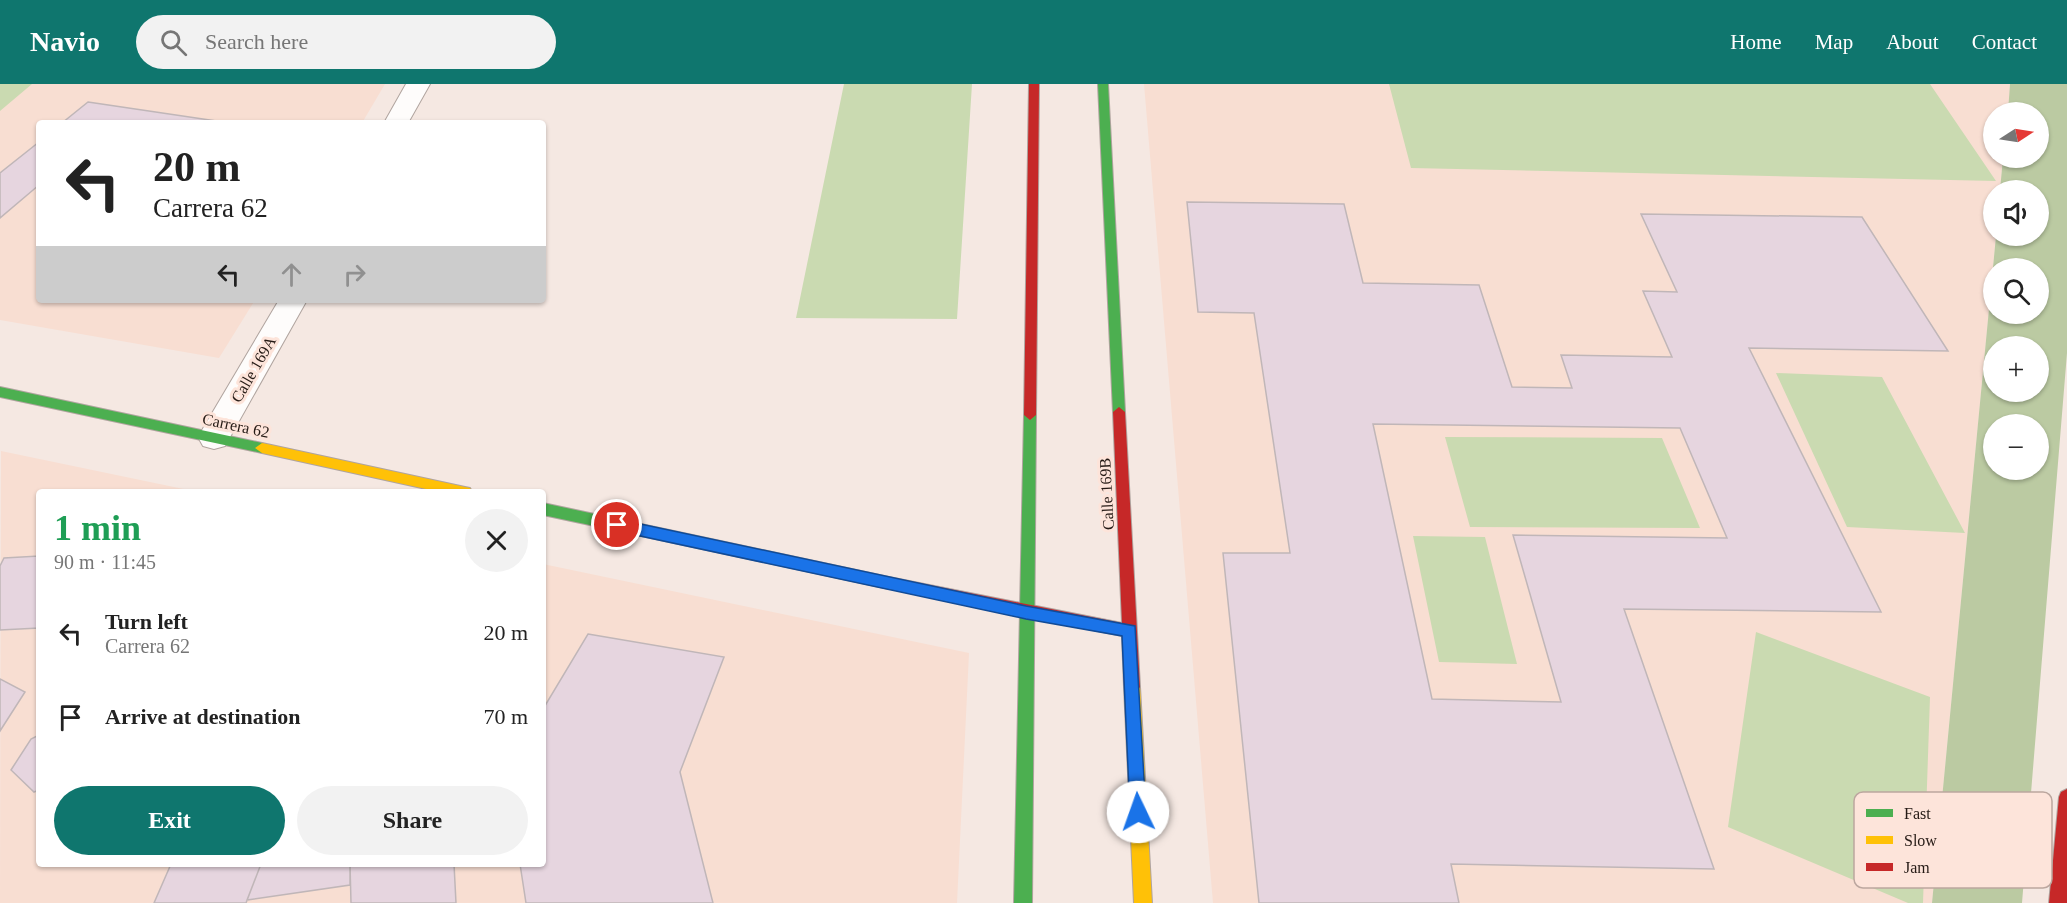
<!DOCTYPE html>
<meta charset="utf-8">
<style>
:root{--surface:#fff;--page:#f2f2f2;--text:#222;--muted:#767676;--accent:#0f766e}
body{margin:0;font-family:"Times New Roman",serif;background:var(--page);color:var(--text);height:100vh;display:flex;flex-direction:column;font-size:22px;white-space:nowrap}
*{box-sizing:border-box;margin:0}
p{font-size:20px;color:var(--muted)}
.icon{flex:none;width:33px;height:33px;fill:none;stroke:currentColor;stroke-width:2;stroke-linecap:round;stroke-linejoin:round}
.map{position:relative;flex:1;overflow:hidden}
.details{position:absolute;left:36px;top:405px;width:510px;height:378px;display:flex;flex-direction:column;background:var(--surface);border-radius:6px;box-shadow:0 2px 4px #0004}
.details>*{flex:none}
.top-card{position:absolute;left:36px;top:36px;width:510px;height:183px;border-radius:6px;box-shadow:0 2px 4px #0004;background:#fff;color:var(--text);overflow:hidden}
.needle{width:39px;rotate:78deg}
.tools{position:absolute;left:1983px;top:18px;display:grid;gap:12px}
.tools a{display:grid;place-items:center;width:66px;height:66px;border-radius:50%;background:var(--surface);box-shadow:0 2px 4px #0004;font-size:30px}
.pin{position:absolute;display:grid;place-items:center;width:51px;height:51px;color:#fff;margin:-26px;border:3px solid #fff;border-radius:50%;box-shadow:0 2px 6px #0007}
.me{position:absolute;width:66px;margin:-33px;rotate:357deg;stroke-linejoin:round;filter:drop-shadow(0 0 4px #0008)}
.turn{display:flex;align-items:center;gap:21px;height:126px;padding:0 18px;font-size:27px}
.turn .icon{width:78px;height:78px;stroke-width:2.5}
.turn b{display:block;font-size:42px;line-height:51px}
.lanes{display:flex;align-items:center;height:57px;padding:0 18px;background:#0003;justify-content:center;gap:30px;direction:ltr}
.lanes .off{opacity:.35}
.round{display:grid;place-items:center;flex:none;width:63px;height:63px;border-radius:32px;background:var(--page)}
.headline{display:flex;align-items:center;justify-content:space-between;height:102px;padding:0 18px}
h1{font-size:36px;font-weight:700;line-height:45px;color:#1e9e55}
.cta{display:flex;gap:12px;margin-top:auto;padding:12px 18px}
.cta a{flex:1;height:69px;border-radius:36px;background:var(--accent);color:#fff;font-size:24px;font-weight:700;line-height:69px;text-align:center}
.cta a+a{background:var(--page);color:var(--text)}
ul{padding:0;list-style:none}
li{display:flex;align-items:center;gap:18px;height:84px;padding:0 18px}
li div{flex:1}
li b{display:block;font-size:22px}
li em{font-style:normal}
header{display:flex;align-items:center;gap:36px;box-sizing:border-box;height:84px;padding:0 30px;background:var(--accent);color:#fff}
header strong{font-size:28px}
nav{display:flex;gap:33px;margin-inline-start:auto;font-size:21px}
.search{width:420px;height:54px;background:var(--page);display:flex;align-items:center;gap:15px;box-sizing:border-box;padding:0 21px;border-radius:33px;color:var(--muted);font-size:22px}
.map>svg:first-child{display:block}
.built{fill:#f8ded2}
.green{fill:#cadab1}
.forest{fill:#bbcaa2;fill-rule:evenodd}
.building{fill:#e6d5df;stroke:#c0b6b8;stroke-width:1.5;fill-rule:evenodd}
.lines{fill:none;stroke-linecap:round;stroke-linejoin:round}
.street-casing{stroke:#b0a49f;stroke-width:2}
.fast-casing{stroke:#b0a49f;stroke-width:2}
.slow-casing{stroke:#b0a49f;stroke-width:2}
.jam-casing{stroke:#b0a49f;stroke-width:2}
.street{fill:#fefcfb;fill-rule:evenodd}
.fast{fill:#4caf50;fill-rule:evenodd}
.slow{fill:#ffc107;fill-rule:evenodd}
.jam{fill:#c62828;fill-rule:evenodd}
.route{fill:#1a73e8;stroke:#114b97;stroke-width:1.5}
.labels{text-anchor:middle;stroke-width:6;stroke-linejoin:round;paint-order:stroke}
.street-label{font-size:16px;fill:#251a15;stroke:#fde4da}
.key{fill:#fde4da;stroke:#bca79f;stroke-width:1.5}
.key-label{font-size:16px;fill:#251a15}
</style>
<header>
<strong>Navio</strong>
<div class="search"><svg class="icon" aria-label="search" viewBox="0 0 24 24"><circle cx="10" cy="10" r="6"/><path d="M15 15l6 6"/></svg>Search here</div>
<nav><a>Home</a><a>Map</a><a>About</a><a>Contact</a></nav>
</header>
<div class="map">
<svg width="2067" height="819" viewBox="0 0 2067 819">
<rect width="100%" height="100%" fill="#f5e8e2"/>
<path class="built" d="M0,0H385L362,39H39V216H255L219,274L0,236Z
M1144,0H2010L2008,28H1994V74H2003L2000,106H1994V152H1996L1932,819H1213Z
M1,367L198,408H39V780H543V480L969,569L957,819H0Z"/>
<path class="green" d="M0,0H32L0,27Z
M844,0H972L957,235L796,234Z
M1389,0H1930L1996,97L1411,84Z
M1776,289L1882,293L1965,449L1847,443Z
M1445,353L1662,354L1700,444L1470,443Z
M1413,452L1485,453L1517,580L1439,578Z
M1756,548L1930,613L1923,819H1908L1728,743Z"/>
<path class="forest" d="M2010,0H2067V269L2022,819H1932L1996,152H2038V106H2000L2003,74H2038V28H2008ZM1994,184H2038V230H1994ZM1994,262H2038V308H1994ZM1994,340H2038V386H1994Z"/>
<path class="building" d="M88,18L230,39H62Z
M39,58V101L0,134V89Z
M1187,118L1344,120L1363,199L1479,201L1512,303L1572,304L1561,271L1672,273L1643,207L1677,208L1641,130L1862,133L1948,267L1749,264L1881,528L1624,525L1714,785L1451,780L1459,819H1259L1223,469H1290L1254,229L1198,228ZM1373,340L1680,344L1727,454L1513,451L1561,618L1432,615Z
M39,472V544L0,546V482L4,474Z
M588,550L724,573L680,688L713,819H526L520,780H543V625Z
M0,595L25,608L0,647Z
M39,651V706L34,708L11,686L31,655Z
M171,780H261L246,819H154Z
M261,780H350V801L247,816Z
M350,780H454L456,819H351Z"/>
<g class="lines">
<g class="street-casing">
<path id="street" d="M406,0H430L408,39H384Z
M279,216H307L225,362L214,365L203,362L198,353Z"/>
</g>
<g class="fast-casing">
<path id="fast" d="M1098,0H1108L1125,328L1119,333L1113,328Z
M0,303L262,359L269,364L262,369L0,313Z
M1030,326L1036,331L1032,819H1014L1024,331Z
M543,419L889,493L894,495L896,499L894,503L889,505L543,431Z"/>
</g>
<g class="slow-casing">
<path id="slow" d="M262,359L465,403L470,404L472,408H440L262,369L255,364Z
M1132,596L1137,598L1140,603L1152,819H1134L1124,603L1127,598Z"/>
</g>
<g class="jam-casing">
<path id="jam" d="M1029,0H1039L1036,331L1030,336L1024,331Z
M1119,323L1125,328L1140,603L1137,608L1132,610L1127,608L1124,603L1122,552L884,503L882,499L884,495L889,493L1122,539L1113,328Z
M2067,705V819H2049L2059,713L2061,708Z"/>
</g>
<use href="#street" class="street"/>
<use href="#fast" class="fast"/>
<use href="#slow" class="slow"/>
<use href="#jam" class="jam"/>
</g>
<path class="route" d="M617,435L1026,522L1135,542L1146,728L1144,734L1138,736L1132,734L1130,728L1122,552L1026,535L617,447L610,441Z"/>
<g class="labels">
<g class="street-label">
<text transform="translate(253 285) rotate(-60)" y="6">Calle 169A</text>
<text transform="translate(236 341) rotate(12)" y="6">Carrera 62</text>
<text transform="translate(1106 410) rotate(-93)" y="6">Calle 169B</text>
</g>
</g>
<rect x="1854" y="708" width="198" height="96" rx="9" class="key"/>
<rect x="1866" y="725" width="27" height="8" fill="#4caf50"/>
<rect x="1866" y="752" width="27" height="8" fill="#ffc107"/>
<rect x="1866" y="779" width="27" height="8" fill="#c62828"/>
<g class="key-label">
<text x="1904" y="735">Fast</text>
<text x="1904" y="762">Slow</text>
<text x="1904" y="789">Jam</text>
</g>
</svg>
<div class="tools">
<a><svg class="needle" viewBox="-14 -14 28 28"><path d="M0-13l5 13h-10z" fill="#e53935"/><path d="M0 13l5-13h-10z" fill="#767676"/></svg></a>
<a><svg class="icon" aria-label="sound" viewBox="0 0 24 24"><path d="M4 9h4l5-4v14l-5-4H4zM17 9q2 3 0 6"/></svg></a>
<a><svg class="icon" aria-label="search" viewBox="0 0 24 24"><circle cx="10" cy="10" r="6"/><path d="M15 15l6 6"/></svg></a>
<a>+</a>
<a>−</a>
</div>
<div class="pin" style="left:617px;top:441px;background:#d93025"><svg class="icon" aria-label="arrive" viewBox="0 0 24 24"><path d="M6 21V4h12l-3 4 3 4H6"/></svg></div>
<svg class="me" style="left:1138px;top:728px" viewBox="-20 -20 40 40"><circle r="19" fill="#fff"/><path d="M0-13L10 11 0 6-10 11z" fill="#1a73e8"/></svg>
<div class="top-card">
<div class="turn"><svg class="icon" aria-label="left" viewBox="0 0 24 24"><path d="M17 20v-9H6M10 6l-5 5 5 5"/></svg><div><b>20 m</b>Carrera 62</div></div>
<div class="lanes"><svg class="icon" aria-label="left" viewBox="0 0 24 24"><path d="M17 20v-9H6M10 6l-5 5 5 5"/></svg><svg class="icon off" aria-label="ahead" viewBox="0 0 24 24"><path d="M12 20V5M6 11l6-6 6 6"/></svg><svg class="icon off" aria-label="right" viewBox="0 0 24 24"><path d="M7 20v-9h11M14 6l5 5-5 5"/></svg></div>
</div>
<section class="details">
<div class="headline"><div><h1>1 min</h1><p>90 m · 11:45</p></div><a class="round"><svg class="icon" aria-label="close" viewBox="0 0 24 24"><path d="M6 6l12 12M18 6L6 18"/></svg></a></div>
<ul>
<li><svg class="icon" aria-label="left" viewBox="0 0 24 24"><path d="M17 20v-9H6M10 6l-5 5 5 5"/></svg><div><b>Turn left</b><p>Carrera 62</p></div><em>20 m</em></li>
<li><svg class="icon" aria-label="arrive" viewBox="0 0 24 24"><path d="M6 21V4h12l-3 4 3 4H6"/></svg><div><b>Arrive at destination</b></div><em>70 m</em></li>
</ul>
<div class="cta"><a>Exit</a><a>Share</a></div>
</section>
</div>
